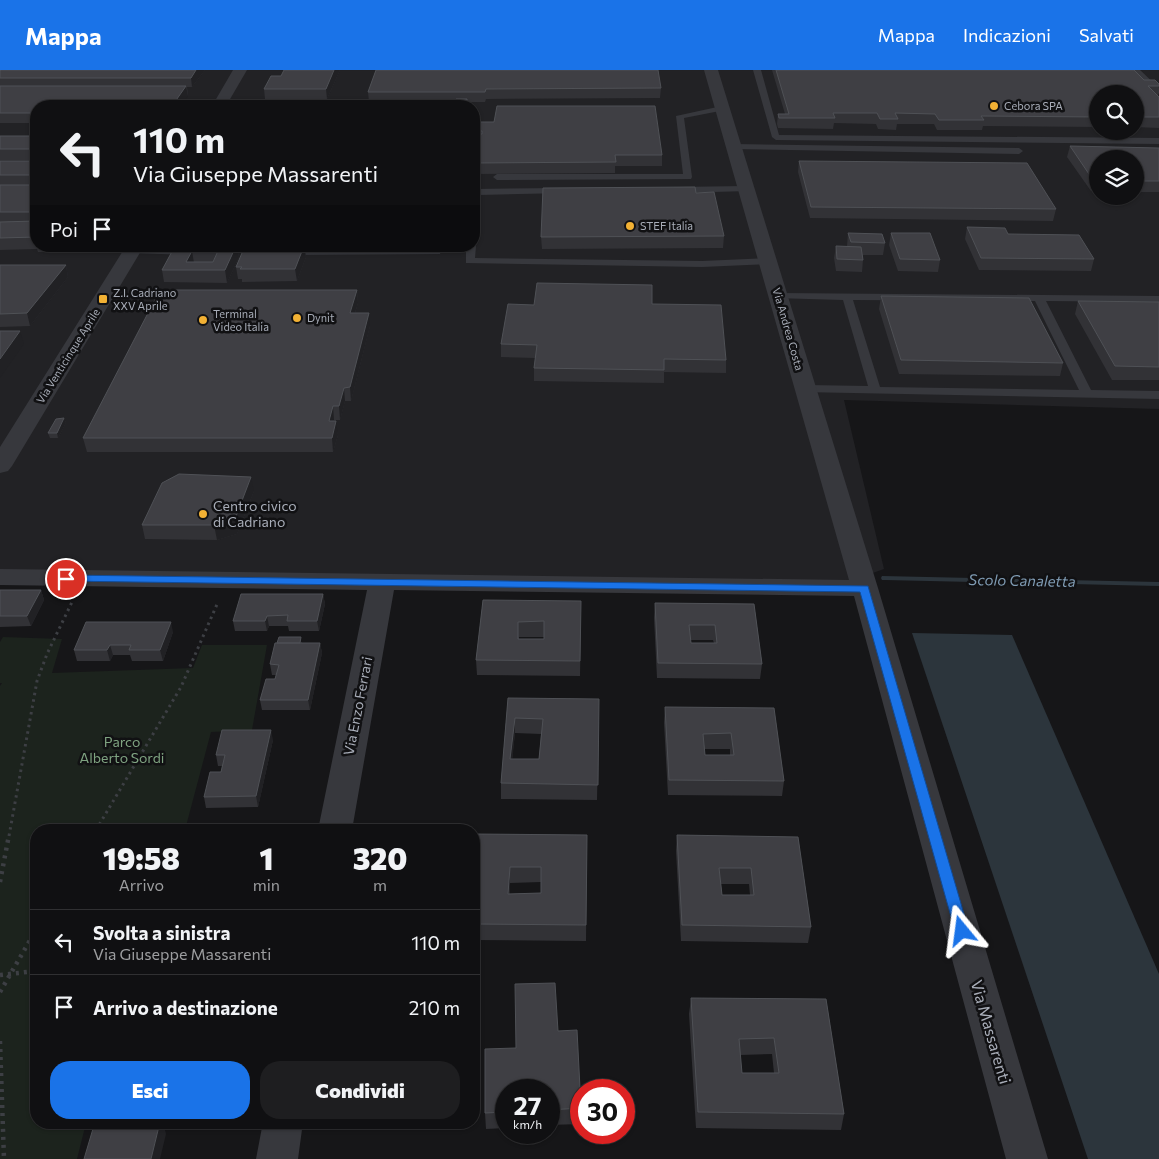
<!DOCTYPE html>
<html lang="it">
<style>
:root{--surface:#101012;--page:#1e1e20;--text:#f1f3f6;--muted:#9c9d9f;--line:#303032;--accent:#1a73e8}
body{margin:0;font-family:Commissioner,sans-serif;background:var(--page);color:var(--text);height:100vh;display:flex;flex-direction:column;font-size:19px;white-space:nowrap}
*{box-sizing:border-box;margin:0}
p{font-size:16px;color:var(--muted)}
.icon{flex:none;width:28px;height:28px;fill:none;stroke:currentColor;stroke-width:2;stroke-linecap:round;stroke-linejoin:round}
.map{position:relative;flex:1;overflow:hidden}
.sheet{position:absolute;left:30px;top:754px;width:450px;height:305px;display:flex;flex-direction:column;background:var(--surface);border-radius:20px;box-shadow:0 1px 4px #0004,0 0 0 1px var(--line)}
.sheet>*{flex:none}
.guide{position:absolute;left:30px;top:30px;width:450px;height:152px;border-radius:20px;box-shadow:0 1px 4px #0004,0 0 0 1px var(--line);background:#101012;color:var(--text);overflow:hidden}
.controls{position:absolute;left:1089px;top:15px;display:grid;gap:10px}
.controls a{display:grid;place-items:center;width:55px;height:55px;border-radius:50%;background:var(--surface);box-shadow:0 1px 4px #0004,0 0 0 1px var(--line);font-size:25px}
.speed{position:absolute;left:495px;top:1009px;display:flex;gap:10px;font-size:25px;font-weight:700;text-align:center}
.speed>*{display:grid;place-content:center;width:65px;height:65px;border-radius:50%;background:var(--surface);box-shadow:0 1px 4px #0004,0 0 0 1px var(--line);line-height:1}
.speed small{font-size:12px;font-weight:400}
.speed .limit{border:8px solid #d22;background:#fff;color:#111}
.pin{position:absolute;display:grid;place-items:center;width:42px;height:42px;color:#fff;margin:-21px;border:2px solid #fff;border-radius:50%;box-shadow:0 1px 5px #0007}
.me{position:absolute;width:55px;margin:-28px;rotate:344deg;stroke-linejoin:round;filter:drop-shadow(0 0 4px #0008)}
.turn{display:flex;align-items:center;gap:18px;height:105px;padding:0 20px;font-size:22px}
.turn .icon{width:65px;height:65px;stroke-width:2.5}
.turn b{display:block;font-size:35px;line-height:42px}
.then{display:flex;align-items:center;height:48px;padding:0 20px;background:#0003;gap:10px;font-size:19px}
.eta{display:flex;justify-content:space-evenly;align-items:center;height:85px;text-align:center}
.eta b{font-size:30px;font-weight:800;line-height:35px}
.primary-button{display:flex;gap:10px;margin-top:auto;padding:10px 20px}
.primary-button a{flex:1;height:58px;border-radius:20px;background:var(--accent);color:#fff;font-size:20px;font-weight:800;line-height:58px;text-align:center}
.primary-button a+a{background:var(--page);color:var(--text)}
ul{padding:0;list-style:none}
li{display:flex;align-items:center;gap:15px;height:65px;padding:0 20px;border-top:1px solid var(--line)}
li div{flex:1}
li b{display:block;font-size:19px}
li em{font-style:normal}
header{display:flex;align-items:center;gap:30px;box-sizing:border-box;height:70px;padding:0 25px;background:var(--accent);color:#fff}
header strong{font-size:24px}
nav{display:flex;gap:28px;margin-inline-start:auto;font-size:18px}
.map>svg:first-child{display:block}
.built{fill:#222225;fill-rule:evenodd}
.green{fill:#1c231d}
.water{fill:#2c353c}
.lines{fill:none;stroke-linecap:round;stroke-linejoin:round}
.stream{fill:#2c353c;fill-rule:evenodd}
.path-far1{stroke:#3d3f44;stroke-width:3;stroke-dasharray:2.5 4;stroke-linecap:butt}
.path{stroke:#3d3f44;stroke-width:4.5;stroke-dasharray:3 5;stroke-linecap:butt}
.lane{fill:#37383d;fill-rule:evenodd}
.street{fill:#37383d;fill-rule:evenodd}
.wall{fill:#323236;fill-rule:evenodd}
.shaded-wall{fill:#212124}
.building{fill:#3f3f44;stroke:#4f5156;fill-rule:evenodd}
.route{fill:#1a73e8;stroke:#114b97}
.poi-dot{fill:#f2b134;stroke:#111113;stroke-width:2}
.labels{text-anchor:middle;stroke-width:5;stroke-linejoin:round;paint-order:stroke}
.far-poi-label{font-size:11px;fill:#a8adb8;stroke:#111113;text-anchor:start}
.far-street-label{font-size:11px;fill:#a8adb8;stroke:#111113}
.poi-label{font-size:14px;fill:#a8adb8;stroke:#111113;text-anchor:start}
.street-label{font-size:14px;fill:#a8adb8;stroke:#111113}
.park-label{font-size:14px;fill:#7fa381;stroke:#111113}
.water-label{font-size:15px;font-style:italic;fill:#7f9bb3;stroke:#111113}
.near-street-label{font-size:16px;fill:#a8adb8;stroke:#111113}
</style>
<header>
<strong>Mappa</strong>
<nav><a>Mappa</a><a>Indicazioni</a><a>Salvati</a></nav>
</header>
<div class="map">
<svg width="1159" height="1089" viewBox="0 0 1159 1089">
<rect width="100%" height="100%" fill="#161618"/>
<path class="built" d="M0,0H1159V339L844,330L884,499L827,519L0,507ZM1098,24H1135V61H1098ZM36,36H474V176H36ZM1098,89H1135V126H1098Z"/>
<path class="green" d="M3,567L62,569L52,603L193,598L202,575H267L252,660L211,662L185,760H36V1052L86,1053L77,1089H0V616L2,613H0V572Z"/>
<path class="water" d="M912,563L1012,565L1159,904V1089H1088Z"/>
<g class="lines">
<path class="stream" d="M882,506L1159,512V516L885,510H882L881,508Z"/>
<path class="path-far1" d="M96,760L181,617L218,532
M9,766L37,611L47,584L73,530"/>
<path class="path" d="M0,812L9,765
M0,905L36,901
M0,922L36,860
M0,971L4,1089"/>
<path class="lane" d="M753,0H761L779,65L1159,68V74L776,70L772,67Z
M1132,0H1140L1159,18V24Z
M722,36L726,38L725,40L684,48L692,107L691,109L497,110L493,107L497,104H683L676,46Z
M734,74L1019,78L1023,81L1019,84L731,79L730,77Z
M746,116L749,117V121L675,123L670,120L675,117Z
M562,118L567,121L565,123L479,125V136L474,139L475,119Z
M474,174L476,176L475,188L702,191L768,188L773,191L768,194L702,197L466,193V176H474Z
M432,176H442L440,184L286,185L281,182L286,179H432Z
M132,178L193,179L198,182L193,185L128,183L127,181Z
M778,223L1159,226V232L1046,231L1091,320L1159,321V329L802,322L800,319L806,315L868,316L843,230L774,228L773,226L774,224ZM853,230L1035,231L1079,320L880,317Z"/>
<path class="street" d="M233,0H247L226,36H212Z
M704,0H718L878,518L1048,1089H1006L854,526L394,520L352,760H318L367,520L0,515V499L849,510Z
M126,176H144L12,396L8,401L0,403V377Z
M263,1052H303L298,1089H256Z"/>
</g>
<path class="wall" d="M1,0H205L192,17H187L188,26L36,36V53H0V8Z
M340,0L327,29H265L264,19L281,6Z
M376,0L661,18L660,28L486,29L485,32H468V36H455L456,32H369L368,22Z
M772,0H1134L1144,10L1159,14L1158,26L1159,27V58L1135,57V24H1098V57L983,56L982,60H937L934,54H897L896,60L878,59L876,54L834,53L833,59L778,58L777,54L778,44H785Z
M475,52L662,85V96H615V103L474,104V64Z
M0,66H36V90H0Z
M1070,76L1159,78V122H1135V89H1098V121H1091L1067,87Z
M0,91H36V176H77L73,182H38L37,179L0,180Z
M799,91L1056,139L1053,151L810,148L798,102Z
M696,123L724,166L723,178L542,179L541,167Z
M967,157L1008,164L1094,189L1091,201L979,200L965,169Z
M848,163L885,173L883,185H863V190L862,202L836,201L834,188L836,176H847Z
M891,163L940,190L938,202L898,201L889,175Z
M175,176H237L239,187L227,213L164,212L162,200Z
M245,176H304L306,187L297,211L242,212V209H238L236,197Z
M0,195H66L68,207L30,256L0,257Z
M357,220L358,233L355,243L370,256L351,331H345L340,350H334L338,365L333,382H87L83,368Z
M881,226L1063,293L1060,306L899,304L879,239Z
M1078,231L1159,232V310H1112L1075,244Z
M652,234L726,290V303L664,302V313L534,311V298L535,288L501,287V274L534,235Z
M64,348L66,353L58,368H50L48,363Z
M254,421L237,464L217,470L145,469L142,455Z
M0,520H41L44,530L31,556L0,557Z
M323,524L325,534L319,561H289L288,556H269L267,561H235L233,551Z
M483,530L581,546L580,606L477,605L476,590ZM519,567H544V569H519Z
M655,533L754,534L762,594L760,609L657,608L654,548ZM690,570H713L714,573H691Z
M173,562L163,591H132L130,585H113L110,591H77L74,580Z
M302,572V573H320L322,583L310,640H262L260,630L275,609L276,605H272L270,594Z
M508,628L599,629L597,730L501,729V713ZM515,663L541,664L539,689H512Z
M665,637L774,638L784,711L782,726L668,725L664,653ZM704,679H730V685H705Z
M273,670L258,737L206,738L204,727L221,702L222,696H218L216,685Z
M474,764L587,765L586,871L474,870ZM541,812V823L510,824V813Z
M677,765L798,767L811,857L808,873L681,871L676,781ZM721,814H749L750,825H722Z
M691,928L826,929L844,1044L841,1060L696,1058L689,944ZM772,984L774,1003H742L740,985Z
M558,961L581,1033V1054L549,1055V1020H506V1058L486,1059L485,1043L516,978Z"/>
<path class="shaded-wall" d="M196,0H205L192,17L191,8Z
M334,0H340L327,29L326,19Z
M186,16L188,26L181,36H172Z
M36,138V154L33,142Z
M72,176H77L73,182Z
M236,176H237L239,187L227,213L225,200Z
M304,176L306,187L297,211L295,199Z
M192,181L194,193L186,192Z
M66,195L68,207L30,256L27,243Z
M357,220L358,233L351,255L350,243Z
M369,243L370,256L351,331L350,317Z
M20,261L24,274L0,308V289Z
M344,318L345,331L340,350L339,336Z
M333,336L334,350L331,365L329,351Z
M64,348L66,353L58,368L57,363Z
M336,351L338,365L333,382L332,368Z
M251,407L254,421L237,464L217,470L214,455Z
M41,520L44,530L31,556L27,546Z
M323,524L325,534L319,561L317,551Z
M267,546L269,556L267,561L265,551Z
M171,552L173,562L163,591L160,580Z
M320,573L322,583L310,640L308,630Z
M110,575L113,585L110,591L107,580Z
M515,648V663L511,704L510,689Z
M271,660L273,670L258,737L256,726Z
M510,797V813L509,839L508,824Z
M160,1052H163L166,1064L160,1089H151Z"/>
<path class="building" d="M1,0H196L191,8H0V1Z
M284,0H334L326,19H264L271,6H281Z
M376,0H658L661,18L486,19L485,22H368Z
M776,0H1134L1144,10H1155L1159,14V16H1148L1159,27V47H1135V24H1098V47L981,46L984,50H939L935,44L895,43L898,49H880L877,43H833L835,48H779L778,44H789Z
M0,16H186L172,36H36V43H0Z
M456,29H467V36H455Z
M274,33H436L435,36H272Z
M497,36H655L662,85H615L616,92L474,93V64H482V61H474L475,52H494Z
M0,66H36V79H0Z
M1070,76L1159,78V111H1135V89H1098V110H1093Z
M0,91H36V105H0Z
M799,91L1027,93L1056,139L811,137Z
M0,115H36V138L33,142H0Z
M695,117L696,123L714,122L724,166L541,167L543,118Z
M36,151V167L0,168V152Z
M967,157L1005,158L1008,164L1079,165L1094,189L981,188Z
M848,163L882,164L885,173L851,172Z
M891,163H930L940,190L900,189Z
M175,176H236L225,200H162ZM192,181H218L213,192H186Z
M245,176H304L295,199H240L242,197H236Z
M836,176L861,177L863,190L837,189Z
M0,195H66L27,243L0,244Z
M537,213L652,215V234L721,235L726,290L664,289V300L534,298L537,275L501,274L508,234L534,235Z
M160,220H357L350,243H369L350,317L344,318L339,336H333L329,351H336L332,368H83Z
M881,226L1029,228L1063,293L901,290Z
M1078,231L1159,232V297L1115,296Z
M0,261H20L0,289Z
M64,348L57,363H48L56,349Z
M179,404L251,407L235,449L214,455H142L162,413Z
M0,520H41L27,546H0Z
M241,524H323L317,551H287L288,545L267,546L265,551H233Z
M483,530L581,531L580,591L476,590ZM544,551V569H518V552Z
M655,533L754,534L762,594L658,593ZM689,555H715L717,573H691Z
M86,552H171L160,580H129L131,575H110L107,580H74Z
M279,567H301L300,573H277Z
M275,573H320L308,630H260L266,609H275L279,595L270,594Z
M508,628L599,629L598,715L501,713ZM515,648L543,649L539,689H510Z
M665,637L774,638L784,711L669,710ZM731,663L734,685H705L703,664Z
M222,660H271L256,726L204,727L210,702H221L225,685H216Z
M474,764L587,765L586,855L474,854ZM510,797H541V823L508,824Z
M677,765L798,767L811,857L682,855ZM719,798H751L754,825H722Z
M555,913L558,961L577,960L581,1038L549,1040V1020H506V1042L485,1043V979L516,978L515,914Z
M691,928L826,929L844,1044L698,1042ZM774,968L779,1003H742L739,969Z
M95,1052H160L151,1089H84Z"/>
<path class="route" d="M66,505L868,516L969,861L967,865L962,867L957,865L955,861L860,522L63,511L61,509Z"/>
<g class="poi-dot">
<circle cx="994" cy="36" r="5"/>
<circle cx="630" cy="156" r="5"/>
<rect x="98" y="224" width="10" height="10" rx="2.5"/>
<circle cx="297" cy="248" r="5"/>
<circle cx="203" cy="250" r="5"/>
<circle cx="203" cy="444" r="5"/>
</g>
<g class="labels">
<g class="far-poi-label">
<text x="1004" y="40">Cebora SPA</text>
<text x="640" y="160">STEF Italia</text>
<text x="113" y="227">Z.I. Cadriano<tspan x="113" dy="13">XXV Aprile</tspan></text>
<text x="213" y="248">Terminal<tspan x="213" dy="13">Video Italia</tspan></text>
<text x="307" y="252">Dynit</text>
</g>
<g class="far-street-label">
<text transform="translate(788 259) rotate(74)" y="4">Via Andrea Costa</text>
<text transform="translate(68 286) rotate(-58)" y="4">Via Venticinque Aprile</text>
</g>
<g class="poi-label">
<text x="213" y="441">Centro civico<tspan x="213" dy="16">di Cadriano</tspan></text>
</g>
<g class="street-label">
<text transform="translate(358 636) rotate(-79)" y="5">Via Enzo Ferrari</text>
</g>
<g class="park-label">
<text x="122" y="677">Parco<tspan x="122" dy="16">Alberto Sordi</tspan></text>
</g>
<g class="water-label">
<text transform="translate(1022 511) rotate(1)" y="5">Scolo Canaletta</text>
</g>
<g class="near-street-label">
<text transform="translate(991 962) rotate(74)" y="6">Via Massarenti</text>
</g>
</g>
</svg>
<div class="controls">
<a><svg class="icon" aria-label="search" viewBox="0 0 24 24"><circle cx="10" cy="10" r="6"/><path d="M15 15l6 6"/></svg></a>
<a><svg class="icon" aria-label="layers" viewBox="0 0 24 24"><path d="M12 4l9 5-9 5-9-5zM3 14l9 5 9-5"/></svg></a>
</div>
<div class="speed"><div>27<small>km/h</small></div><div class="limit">30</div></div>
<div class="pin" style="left:66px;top:509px;background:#d93025"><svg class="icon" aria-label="arrive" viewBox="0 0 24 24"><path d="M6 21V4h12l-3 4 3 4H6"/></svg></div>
<svg class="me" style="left:962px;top:861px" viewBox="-20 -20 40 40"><path d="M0-17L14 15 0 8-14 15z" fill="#1a73e8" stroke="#fff" stroke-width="4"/></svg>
<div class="guide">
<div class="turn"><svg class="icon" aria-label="left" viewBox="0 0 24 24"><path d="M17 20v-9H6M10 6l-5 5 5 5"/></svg><div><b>110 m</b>Via Giuseppe Massarenti</div></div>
<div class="then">Poi<svg class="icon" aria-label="arrive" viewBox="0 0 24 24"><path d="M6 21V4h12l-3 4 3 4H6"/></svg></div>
</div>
<section class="sheet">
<div class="eta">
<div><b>19:58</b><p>Arrivo</p></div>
<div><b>1</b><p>min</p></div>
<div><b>320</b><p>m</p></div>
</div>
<ul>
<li><svg class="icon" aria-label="left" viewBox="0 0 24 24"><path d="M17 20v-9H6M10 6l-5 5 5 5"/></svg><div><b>Svolta a sinistra</b><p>Via Giuseppe Massarenti</p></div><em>110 m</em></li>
<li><svg class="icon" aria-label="arrive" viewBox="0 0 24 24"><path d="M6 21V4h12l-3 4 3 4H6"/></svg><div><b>Arrivo a destinazione</b></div><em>210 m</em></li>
</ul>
<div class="primary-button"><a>Esci</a><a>Condividi</a></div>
</section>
</div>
